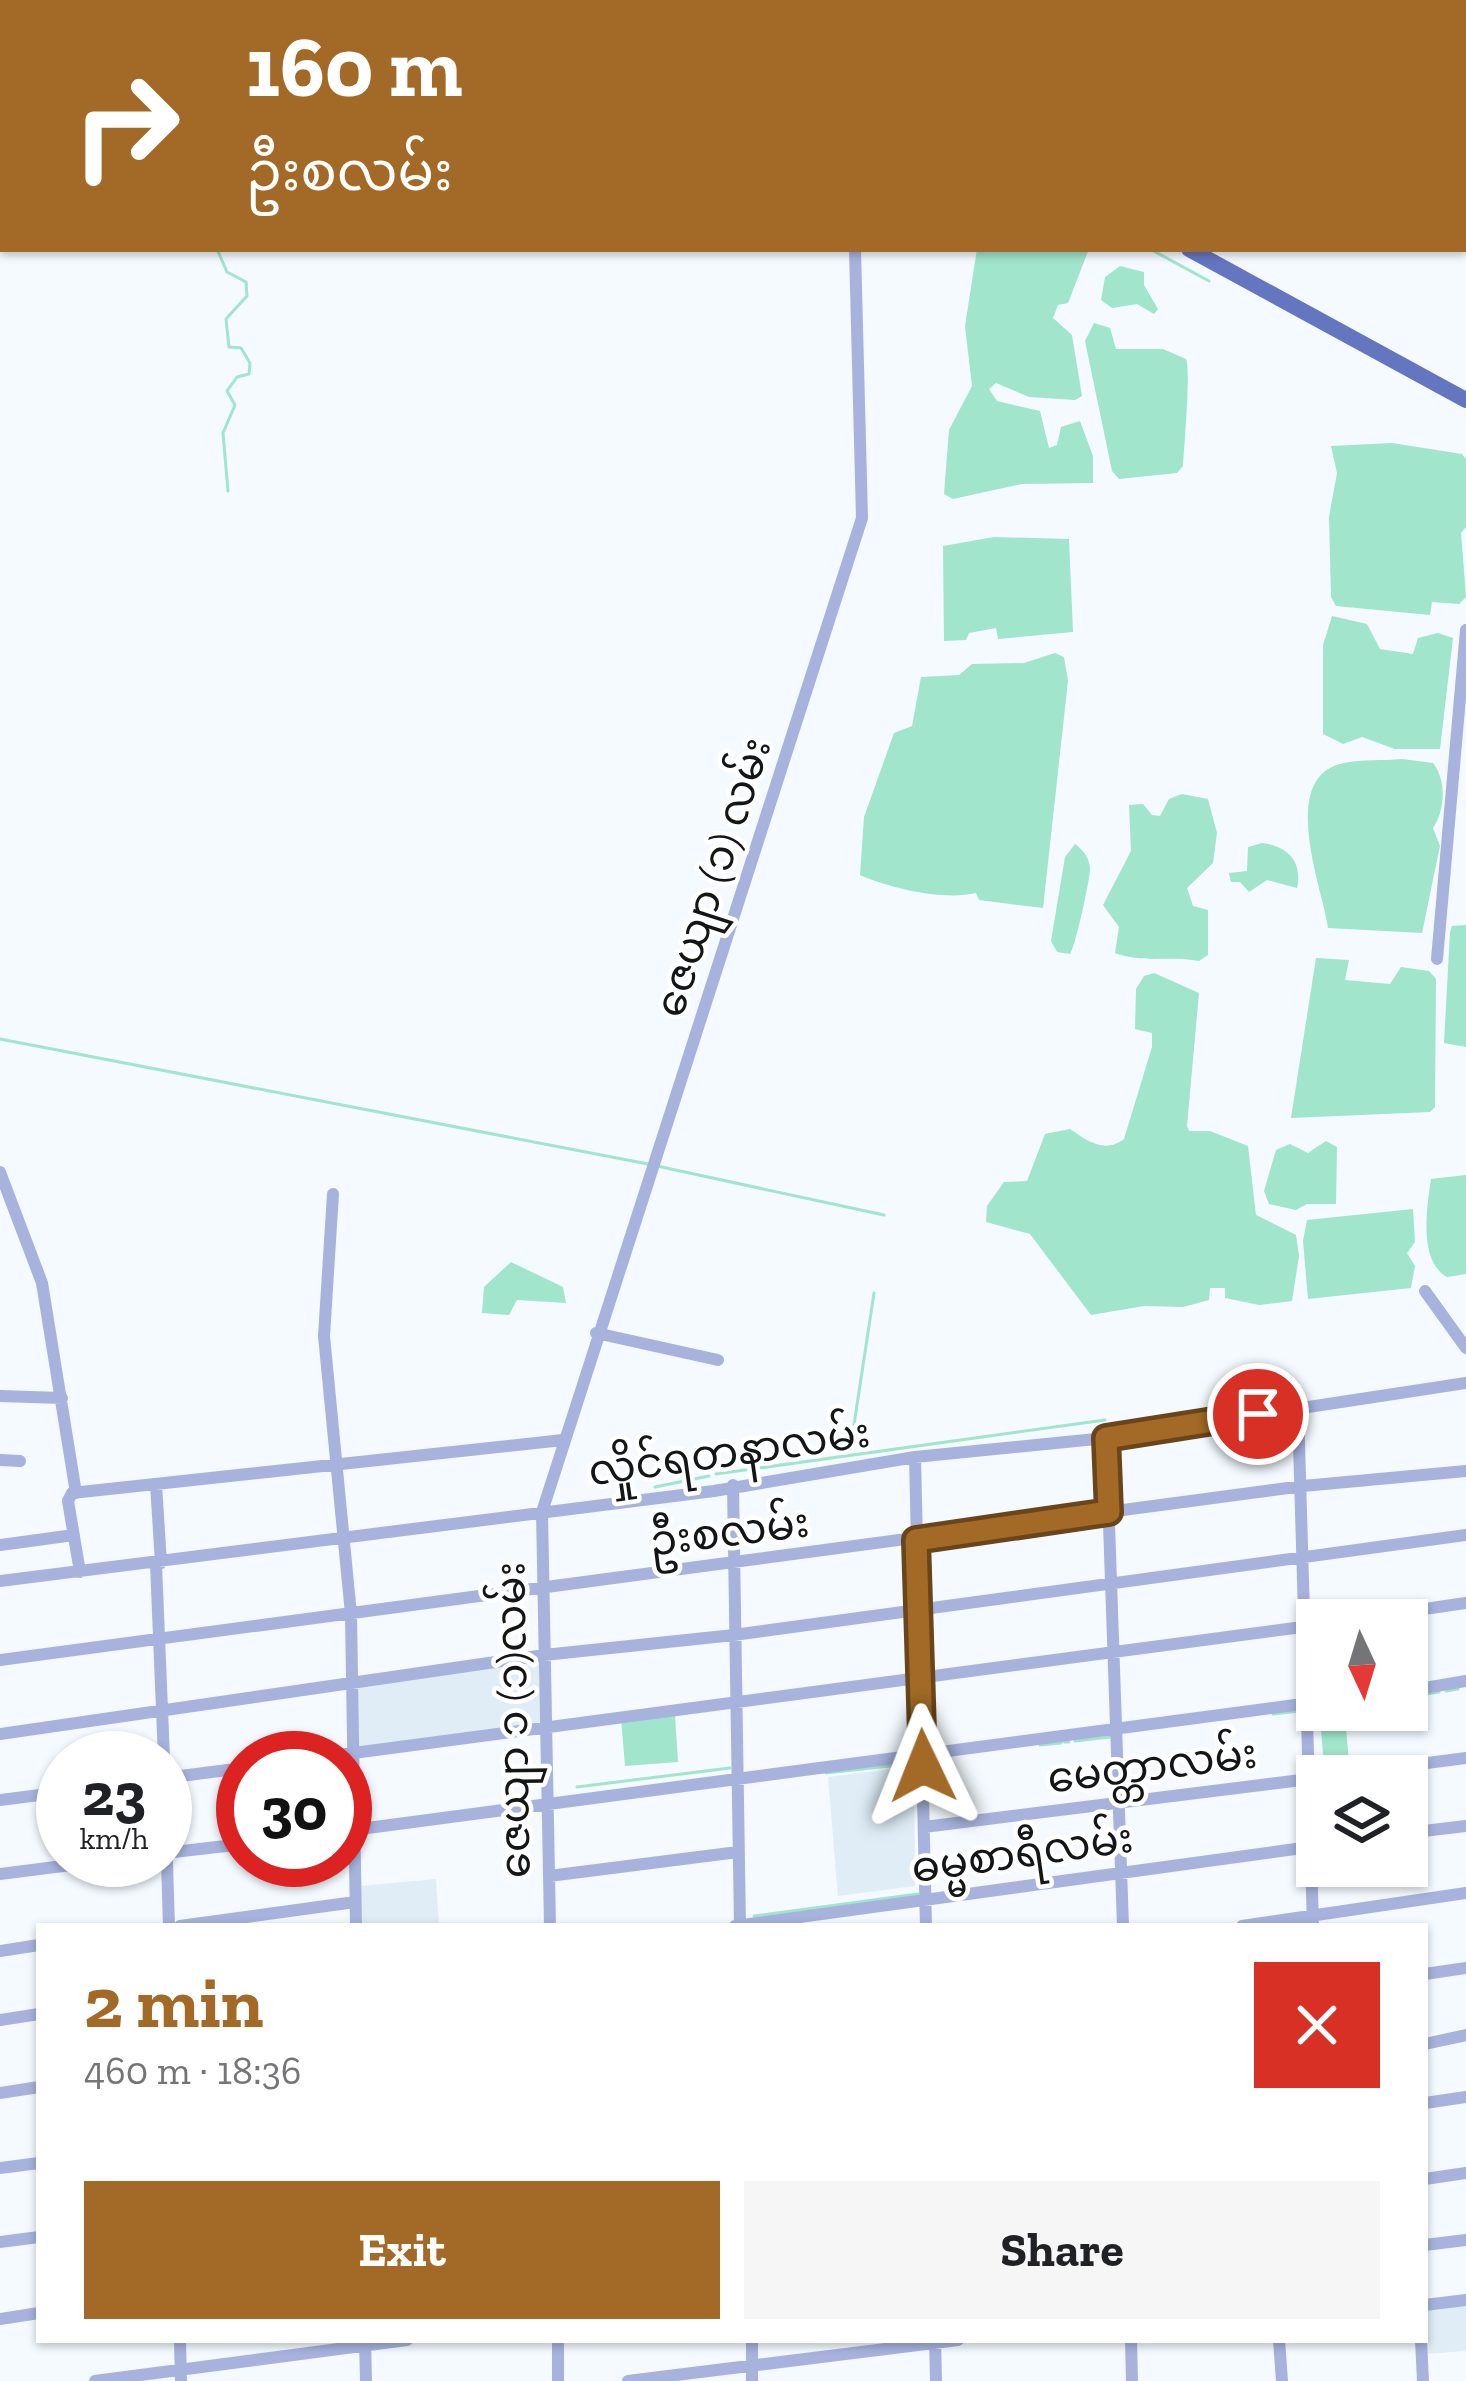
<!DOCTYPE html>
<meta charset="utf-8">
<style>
:root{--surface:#fff;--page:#f6f6f6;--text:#202124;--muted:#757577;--accent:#a26a26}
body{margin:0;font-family:"Zilla Slab","Noto Sans Myanmar",serif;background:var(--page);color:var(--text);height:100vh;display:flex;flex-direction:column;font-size:45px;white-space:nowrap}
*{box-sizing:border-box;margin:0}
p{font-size:39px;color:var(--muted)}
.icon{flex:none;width:66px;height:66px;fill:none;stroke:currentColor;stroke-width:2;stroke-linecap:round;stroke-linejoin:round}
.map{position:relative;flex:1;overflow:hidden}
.details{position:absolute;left:36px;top:1923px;width:1392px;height:420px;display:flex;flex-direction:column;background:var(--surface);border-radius:0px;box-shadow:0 3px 9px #0004}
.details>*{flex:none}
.banner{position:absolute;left:0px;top:0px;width:1467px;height:252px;box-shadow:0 3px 9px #0004;background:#a26a26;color:#fff;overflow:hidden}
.needle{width:78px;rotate:176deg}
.buttons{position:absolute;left:1296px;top:1599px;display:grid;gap:24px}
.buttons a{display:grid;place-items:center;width:132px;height:132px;border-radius:0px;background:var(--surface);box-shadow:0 3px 9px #0004;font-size:60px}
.speed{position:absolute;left:36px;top:1731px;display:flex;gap:24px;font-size:60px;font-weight:700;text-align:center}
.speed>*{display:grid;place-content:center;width:156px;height:156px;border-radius:50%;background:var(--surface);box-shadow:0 3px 9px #0004;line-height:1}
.speed small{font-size:30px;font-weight:400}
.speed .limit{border:18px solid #d22;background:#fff;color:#111}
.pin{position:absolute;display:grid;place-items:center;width:102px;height:102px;color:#fff;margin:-51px;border:6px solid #fff;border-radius:50%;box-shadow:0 3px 12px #0007}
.me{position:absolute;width:132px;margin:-66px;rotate:358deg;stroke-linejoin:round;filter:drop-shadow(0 0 9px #0008)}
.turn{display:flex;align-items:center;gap:42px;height:252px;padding:0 48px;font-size:54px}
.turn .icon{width:156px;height:156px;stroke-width:2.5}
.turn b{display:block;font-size:84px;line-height:102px}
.round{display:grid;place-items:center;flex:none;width:126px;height:126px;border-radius:0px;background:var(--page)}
.head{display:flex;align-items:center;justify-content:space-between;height:204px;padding:0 48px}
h1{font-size:72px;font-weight:800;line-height:90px;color:var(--accent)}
.primary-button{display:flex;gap:24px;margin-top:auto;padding:24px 48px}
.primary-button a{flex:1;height:138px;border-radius:0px;background:var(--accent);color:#fff;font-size:48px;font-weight:800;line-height:138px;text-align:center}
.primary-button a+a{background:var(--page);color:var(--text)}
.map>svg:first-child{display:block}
.built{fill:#e0edf6}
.water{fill:#a0e5cc}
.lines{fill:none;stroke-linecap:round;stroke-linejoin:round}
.stream{stroke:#a0e5cc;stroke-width:3}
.minor{stroke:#a7b3dd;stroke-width:12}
.major{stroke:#6576c1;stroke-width:16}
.route-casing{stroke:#694519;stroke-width:30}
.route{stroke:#a26a26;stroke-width:21}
.labels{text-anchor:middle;stroke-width:9;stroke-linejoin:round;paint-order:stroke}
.street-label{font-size:42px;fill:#131617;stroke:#fff}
</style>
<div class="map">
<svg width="1466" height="2381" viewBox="0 0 1466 2381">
<rect width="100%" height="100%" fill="#f4faff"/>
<path class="built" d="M539,1661L540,1722L357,1750L353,1683Z
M914,1766L915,1886L838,1896L828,1777Z
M436,1879L439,1926H362L360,1886Z
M1466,2298V2351L1425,2354V2303Z"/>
<path class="water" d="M977,249H1089L1068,303L1058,305L1053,318L1072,335L1082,396L1075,400L1029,397L996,383L989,389L997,401L1040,411L1049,448L1057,445L1061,427L1080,421L1093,456V483L1022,484L953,499L944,494L949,430L972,386L965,326Z
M1120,266L1144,272V285L1158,309L1154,314L1137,304L1112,308L1101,300L1105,277Z
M1094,323L1110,328L1116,349H1163L1186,359C1191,369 1184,447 1183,466L1177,473L1119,479L1112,471L1085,341Z
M1392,443L1462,454L1466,459V527L1461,533L1466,597L1459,604L1432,602L1430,615L1336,606L1331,597L1329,517L1337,473L1331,446Z
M994,537L1069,539L1073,632L998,639L996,628L969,633L966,640L944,641L943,546Z
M1332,616L1367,624L1380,649L1413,654L1418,638L1438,633L1453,638L1440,749H1395L1362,737L1343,744L1323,734V645Z
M1055,653L1064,657L1068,681L1043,908L979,900L976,893C944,901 889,888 860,875L864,817L894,733L912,726L921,677L959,675L972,664L1024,663Z
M1402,759L1433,763C1447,781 1445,810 1433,828L1440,846L1422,933L1328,928C1324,892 1276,776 1344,763C1362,759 1384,761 1402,759Z
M1182,794L1208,799L1217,833L1213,863L1187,888L1193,906L1208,910V955L1199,961C1169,955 1145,964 1115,953L1119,927L1103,905L1131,851L1129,805L1143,804L1152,815L1160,816L1169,799Z
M1262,843C1287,846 1303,861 1297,888L1267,880L1249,892L1240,882H1231L1229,873L1247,871L1248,847Z
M1075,844C1084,851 1089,857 1090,869C1090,878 1076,946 1070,954L1057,952L1051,941L1065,857Z
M1466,925V1047L1444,1043L1450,932L1452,926Z
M1316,958L1349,960L1345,980L1390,984L1401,967L1429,971L1436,979L1435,1107L1430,1112L1291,1118Z
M1154,973L1199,993L1187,1126L1189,1131H1210L1248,1146L1256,1215L1296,1235L1299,1256L1292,1301L1259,1305L1225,1298V1288H1210L1209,1300L1183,1307L1144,1306L1091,1315L1030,1234L986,1222L987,1206L1004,1182L1027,1181L1045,1134L1070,1129C1088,1141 1104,1154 1124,1139L1152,1047V1033L1135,1029L1136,989L1144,976Z
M1326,1141L1337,1147L1336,1204H1307L1296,1210L1269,1204L1264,1191L1276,1150L1290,1144L1308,1153Z
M1466,1175V1274L1447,1277C1418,1261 1427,1207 1431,1179Z
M1413,1209L1415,1242L1407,1253L1415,1266L1411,1288L1308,1299L1303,1241L1307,1220Z
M511,1262L563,1287L566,1303L517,1300L509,1315L482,1313L484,1287Z
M675,1715L678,1762L625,1766L621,1718Z
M1345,1716L1349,1763L1324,1766L1320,1718Z"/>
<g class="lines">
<path class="stream" d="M276,3L280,0
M1464,85H1466
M217,249L227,272L246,282L247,296L226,319L229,347L241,348L250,363L249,374L237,377L227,391L235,405L223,433L228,491
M1150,249L1209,281
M0,1039L648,1164
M657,1166L884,1215
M850,1451L874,1293
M716,1474L1105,1420
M655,1487L709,1476
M1446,1691L1458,1689
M1409,1697L1439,1692
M1273,1714L1300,1711
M1075,1741L1110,1737
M1064,1742H1069
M1040,1745L1061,1743
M826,1773L917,1763
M577,1787L730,1768
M754,1916L918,1894"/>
<path class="minor" d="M899,0L905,3
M0,3L3,4
M41,3L42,0
M1018,3H1023
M1437,959L1466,630
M0,1172L42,1283L76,1493
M333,1194L324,1336L351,1614L356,1926
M1425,1291L1466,1348
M596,1333L718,1360
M0,1396L62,1398
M1298,1408L1313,1926
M1106,1438L1123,1926
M915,1457L926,1926
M0,1460L20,1461
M156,1484L161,1563
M733,1485L740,1926
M0,1545L74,1535
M156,1564L164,1758
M80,1572L68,1501L72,1493L563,1440
M0,1581L714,1491L915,1457L1106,1438L1466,1383
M1349,1620L1466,1603
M0,1660L1303,1486L1466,1471
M1407,1691L1466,1681
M0,1734L544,1655L734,1635L1466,1535
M316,1758L1317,1625
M1327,1776L1466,1758
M165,1778L243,1768
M165,1799L169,1926
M0,1800L63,1792
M924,1827L1317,1778
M345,1831L1317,1702
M1407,1833L1466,1826
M165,1853L243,1844
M0,1874L110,1860
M549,1876L738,1852
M180,1926L355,1902
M550,1926L542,1512L862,518L855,249
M735,1926L1317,1846
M1242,1926L1466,1893
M0,1951L39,1945
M1425,1974L1466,1968
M0,2020L39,2014
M1425,2044L1466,2035
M0,2093L39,2087
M1425,2103L1466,2097
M0,2168L39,2163
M1425,2179L1466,2173
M0,2242L39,2237
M1425,2245L1466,2240
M1425,2305L1466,2300
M0,2319L39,2313
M180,2340L181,2381
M365,2340L366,2381
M558,2340V2381
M935,2340L936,2381
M1131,2340L1132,2381
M1279,2340L1282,2381
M1421,2340L1423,2381
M95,2381L407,2340
M628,2381L958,2340
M752,2381V2340"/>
<path class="major" d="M720,0L725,3
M1189,249L1466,400"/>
</g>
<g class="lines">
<g class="route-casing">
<path id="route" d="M923,1766L916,1540L1109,1512L1106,1438L1258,1414"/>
</g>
<use href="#route" class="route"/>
</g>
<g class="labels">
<g class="street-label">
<text transform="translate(712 877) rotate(-72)" y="15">ဇေယျာ (၁) လမ်း</text>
<text transform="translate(729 1451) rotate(-8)" y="15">လှိုင်ရတနာလမ်း</text>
<text transform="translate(729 1531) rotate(-7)" y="15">ဦးစလမ်း</text>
<text transform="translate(512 1720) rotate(-91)" y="15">ဇေယျာ ၁ (၁)လမ်း</text>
<text transform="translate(1152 1765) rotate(-7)" y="15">မေတ္တာလမ်း</text>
<text transform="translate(1022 1852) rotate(-8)" y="15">ဓမ္မစာရီလမ်း</text>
</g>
</g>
</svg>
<div class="buttons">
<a><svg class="needle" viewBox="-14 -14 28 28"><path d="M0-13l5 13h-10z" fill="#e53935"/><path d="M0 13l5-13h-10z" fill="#757577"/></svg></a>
<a><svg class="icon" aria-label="layers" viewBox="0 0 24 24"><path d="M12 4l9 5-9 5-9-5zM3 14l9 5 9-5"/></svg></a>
</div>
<div class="speed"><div>23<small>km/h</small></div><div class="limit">30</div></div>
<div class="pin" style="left:1258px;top:1414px;background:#d93025"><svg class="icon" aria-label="arrive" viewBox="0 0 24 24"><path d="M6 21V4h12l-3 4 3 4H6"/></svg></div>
<svg class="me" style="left:923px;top:1766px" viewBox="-20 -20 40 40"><path d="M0-17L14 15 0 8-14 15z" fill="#a26a26" stroke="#fff" stroke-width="4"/></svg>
<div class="banner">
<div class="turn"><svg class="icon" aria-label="right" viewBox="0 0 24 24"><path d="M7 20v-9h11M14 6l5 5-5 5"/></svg><div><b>160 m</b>ဦးစလမ်း</div></div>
</div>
<section class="details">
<div class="head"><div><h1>2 min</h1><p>460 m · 18:36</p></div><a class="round" style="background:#d93025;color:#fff"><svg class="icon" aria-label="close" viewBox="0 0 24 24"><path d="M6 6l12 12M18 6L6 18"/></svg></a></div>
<div class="primary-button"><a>Exit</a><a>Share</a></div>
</section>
</div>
